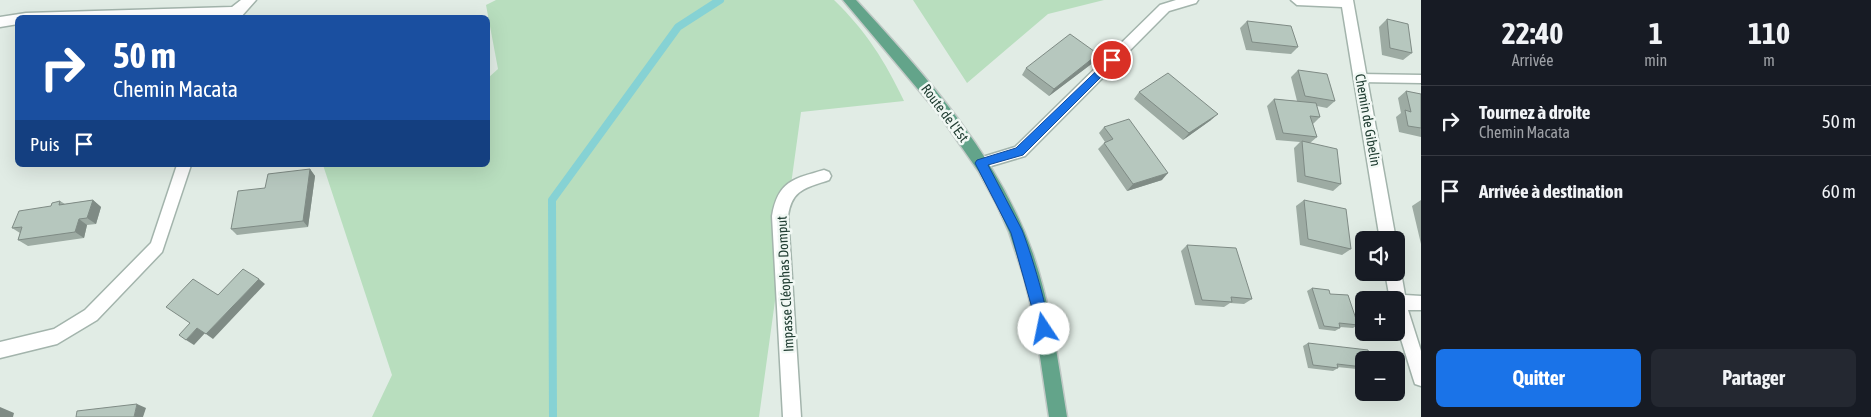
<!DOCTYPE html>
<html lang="fr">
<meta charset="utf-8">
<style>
:root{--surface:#171b24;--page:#242831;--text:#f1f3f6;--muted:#9ea1a6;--line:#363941;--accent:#1a73e8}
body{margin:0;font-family:"Asap Condensed",sans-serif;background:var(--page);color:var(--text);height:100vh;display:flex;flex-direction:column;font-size:19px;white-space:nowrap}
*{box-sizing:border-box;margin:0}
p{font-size:16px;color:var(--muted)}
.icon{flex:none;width:28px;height:28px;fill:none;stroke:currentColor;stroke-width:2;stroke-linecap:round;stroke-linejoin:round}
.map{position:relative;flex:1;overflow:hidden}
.details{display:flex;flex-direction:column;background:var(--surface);width:450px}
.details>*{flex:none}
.top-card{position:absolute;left:15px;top:15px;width:475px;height:152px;border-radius:8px;box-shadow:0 5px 20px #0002;background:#1a4fa0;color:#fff;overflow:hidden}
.tools{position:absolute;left:1355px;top:231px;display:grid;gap:10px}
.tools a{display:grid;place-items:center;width:50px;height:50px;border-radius:8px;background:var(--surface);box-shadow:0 5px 20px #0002;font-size:25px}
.pin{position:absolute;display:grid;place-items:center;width:42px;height:42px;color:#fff;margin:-21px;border:2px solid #fff;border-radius:50%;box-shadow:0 1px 5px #0007}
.me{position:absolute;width:55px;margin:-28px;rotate:349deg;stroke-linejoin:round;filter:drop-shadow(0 0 4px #0008)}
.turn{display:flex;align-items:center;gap:18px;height:105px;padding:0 15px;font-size:22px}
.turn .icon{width:65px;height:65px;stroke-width:2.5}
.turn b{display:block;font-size:35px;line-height:42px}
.then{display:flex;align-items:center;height:48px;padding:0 15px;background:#0003;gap:10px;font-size:19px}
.eta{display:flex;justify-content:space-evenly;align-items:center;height:85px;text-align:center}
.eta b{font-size:30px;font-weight:700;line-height:35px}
.button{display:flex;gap:10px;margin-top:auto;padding:10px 15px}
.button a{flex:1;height:58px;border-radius:8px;background:var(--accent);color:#fff;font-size:20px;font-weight:700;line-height:58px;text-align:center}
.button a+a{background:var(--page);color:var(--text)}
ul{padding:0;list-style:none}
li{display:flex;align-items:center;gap:15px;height:70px;padding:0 15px;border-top:1px solid var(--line)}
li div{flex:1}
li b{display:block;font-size:19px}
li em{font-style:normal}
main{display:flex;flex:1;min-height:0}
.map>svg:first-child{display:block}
.green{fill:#b8debe}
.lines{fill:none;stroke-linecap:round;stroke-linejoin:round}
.stream{stroke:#86d2d4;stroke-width:8}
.service-casing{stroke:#a3b4ac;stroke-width:3}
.minor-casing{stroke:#a3b4ac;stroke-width:3}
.primary-casing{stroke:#c1c9c6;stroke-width:3}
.service{fill:#fff;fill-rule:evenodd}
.minor{fill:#fff;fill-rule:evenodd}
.primary{fill:#63a48a;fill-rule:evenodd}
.wall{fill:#9daba3}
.shaded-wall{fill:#7f8b85}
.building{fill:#b6c7be;stroke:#7f8b85}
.route{fill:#1a73e8;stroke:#114b97}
.labels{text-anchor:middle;stroke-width:5;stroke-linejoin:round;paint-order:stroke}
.street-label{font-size:14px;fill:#203d32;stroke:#f1f8f4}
</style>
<main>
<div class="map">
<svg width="1421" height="417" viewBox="0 0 1421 417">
<rect width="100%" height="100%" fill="#e1ece5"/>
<path class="green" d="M496,0H834C866,31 885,61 904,101L801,112L759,417H372L392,375L323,165H488V78L498,69L486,5Z
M913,0H1104L1048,14L967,83Z"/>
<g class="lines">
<path class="stream" d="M553,417L552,200L678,27L720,0"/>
<g class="service-casing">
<path id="service" d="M1360,74L1421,75V83L1360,82L1354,78Z"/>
</g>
<g class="minor-casing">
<path id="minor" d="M241,0H256L240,18H18V24L0,27V17L26,13L232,7Z
M1176,0H1198L1196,3L1169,11L1025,156L981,169L976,167L974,163L976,159L1015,147L1160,5Z
M1291,0H1353L1396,240H1380L1342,7L1297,5Z
M177,165H191L162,252L97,320L57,344L0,358V342L54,329L85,310L151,243Z
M824,170L829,172L831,176L829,180C806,188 792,189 788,216L801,417H783L772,216C778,181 793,179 824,170Z
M1396,266L1401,272L1405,295L1421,296V310H1408L1421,351V386L1415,384L1413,378L1396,323V300H1390L1385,272H1396Z"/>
</g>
<g class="primary-casing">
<path id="primary" d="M843,0H856C926,76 998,155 1033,254C1051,306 1058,362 1067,417H1049L1035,323L1024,277L1009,232L996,203L979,172L938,113Z"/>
</g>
<use href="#service" class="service"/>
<use href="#minor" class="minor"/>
<use href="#primary" class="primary"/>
</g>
<path class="wall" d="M1387,19L1412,53L1403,60L1382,55L1379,27Z
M1247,21L1298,47L1291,54L1246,50L1240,28Z
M1098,54L1094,62L1049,96L1022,75L1026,68Z
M1298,70L1335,101L1327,108L1317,106L1320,117L1313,124L1317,137L1310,143L1341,184L1333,191L1297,182L1294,148L1300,142L1276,140L1267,106L1274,99L1297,101L1291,77Z
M1406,91L1421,94V137L1399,132L1396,117L1401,113L1398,98Z
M1139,92L1211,120L1183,140L1134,99Z
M1104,127L1162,180L1127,191L1098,149L1105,142L1099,133Z
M310,169L315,176L308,227L237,235L231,229L265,188Z
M93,200L101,207L96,224L87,225L84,238L28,246L18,240L20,233L12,228L60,201L65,204Z
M1304,200L1351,249L1342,255L1300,245L1296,206Z
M1421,200V244L1412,206Z
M1187,245L1252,299L1244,304L1230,303L1224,307L1195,305L1181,251Z
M1312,288L1330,294L1358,325L1353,328L1340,327V328L1335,331L1319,329L1307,291Z
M1308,343L1364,360V375L1358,374L1357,369L1337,367L1338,368L1333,371L1308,368L1303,346Z"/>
<path class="shaded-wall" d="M1098,54L1094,62L1049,96L1054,89Z
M1218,114L1211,120L1183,140L1189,133Z
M310,169L315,176L308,227L303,221Z
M1168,173L1162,180L1127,191L1133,184Z
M93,200L101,207L96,224L87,218Z
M79,219L87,225L84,238L75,232Z
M259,279L265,284L213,339L206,334Z
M197,328L205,333L194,345L186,340Z
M137,404L146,408L143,417H134Z
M0,407L14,413L13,417H0Z"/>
<path class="building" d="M1387,19L1408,24L1412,53L1390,48Z
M1247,21L1291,26L1298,47L1252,42Z
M1070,34L1098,54L1054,89L1026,68Z
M1298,70L1327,74L1335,101L1305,96Z
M1168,73L1218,114L1189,133L1139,92Z
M1406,91L1421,94V128L1408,126L1405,110L1411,112Z
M1274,99L1316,103L1320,117L1310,116L1317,137L1283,133Z
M1129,119L1168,173L1133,184L1104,143L1113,139L1104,127Z
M1302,141L1337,149L1341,184L1305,176Z
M310,169L303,221L231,229L238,191L265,188L268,174Z
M93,200L87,218L79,219L75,232L18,240L22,227L12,228L19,211L51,206L52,203L60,201L59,205Z
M1304,200L1346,209L1351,249L1308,239Z
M1187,245L1236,248L1252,299L1231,297L1232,302L1202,300Z
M243,269L259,279L206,334L197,328L186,340L179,335L190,323L166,307L193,279L218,295Z
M1312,288L1329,290L1330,294L1348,295L1358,325L1339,323L1340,328L1324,326Z
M1308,343L1368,350L1371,360H1364V372L1363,367L1337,364L1338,368L1313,365Z
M137,404L134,417H76L77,411Z"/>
<path class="route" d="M1112,56L1115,57V63L1023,155L988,165C999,187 1011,208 1022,230C1028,244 1053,322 1048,333L1044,335L1039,333L1011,233L975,163L977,160L1016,148Z"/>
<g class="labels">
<g class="street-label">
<text transform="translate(945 113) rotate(53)" y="5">Route de l'Est</text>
<text transform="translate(1368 120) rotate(80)" y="5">Chemin de Gibelin</text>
<text transform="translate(785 284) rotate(-93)" y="5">Impasse Cléophas Domput</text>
</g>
</g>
</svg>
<div class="tools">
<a><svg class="icon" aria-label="sound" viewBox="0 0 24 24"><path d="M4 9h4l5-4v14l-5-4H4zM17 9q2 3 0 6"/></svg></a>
<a>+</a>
<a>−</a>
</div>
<div class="pin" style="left:1112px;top:60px;background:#d93025"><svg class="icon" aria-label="arrive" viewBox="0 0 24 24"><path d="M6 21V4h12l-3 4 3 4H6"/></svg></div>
<svg class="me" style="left:1044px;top:329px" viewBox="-20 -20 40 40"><circle r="19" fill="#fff"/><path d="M0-13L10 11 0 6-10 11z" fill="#1a73e8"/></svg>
<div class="top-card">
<div class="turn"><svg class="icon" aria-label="right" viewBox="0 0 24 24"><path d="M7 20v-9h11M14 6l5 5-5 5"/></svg><div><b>50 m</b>Chemin Macata</div></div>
<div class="then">Puis<svg class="icon" aria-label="arrive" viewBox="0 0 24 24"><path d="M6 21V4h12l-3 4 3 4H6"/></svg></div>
</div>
</div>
<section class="details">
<div class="eta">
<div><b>22:40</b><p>Arrivée</p></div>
<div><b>1</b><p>min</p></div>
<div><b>110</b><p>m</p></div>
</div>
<ul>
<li><svg class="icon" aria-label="right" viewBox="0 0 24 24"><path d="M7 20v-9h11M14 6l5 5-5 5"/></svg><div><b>Tournez à droite</b><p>Chemin Macata</p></div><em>50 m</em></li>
<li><svg class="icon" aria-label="arrive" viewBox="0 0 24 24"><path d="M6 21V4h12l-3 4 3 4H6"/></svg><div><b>Arrivée à destination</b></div><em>60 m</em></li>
</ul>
<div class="button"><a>Quitter</a><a>Partager</a></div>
</section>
</main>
